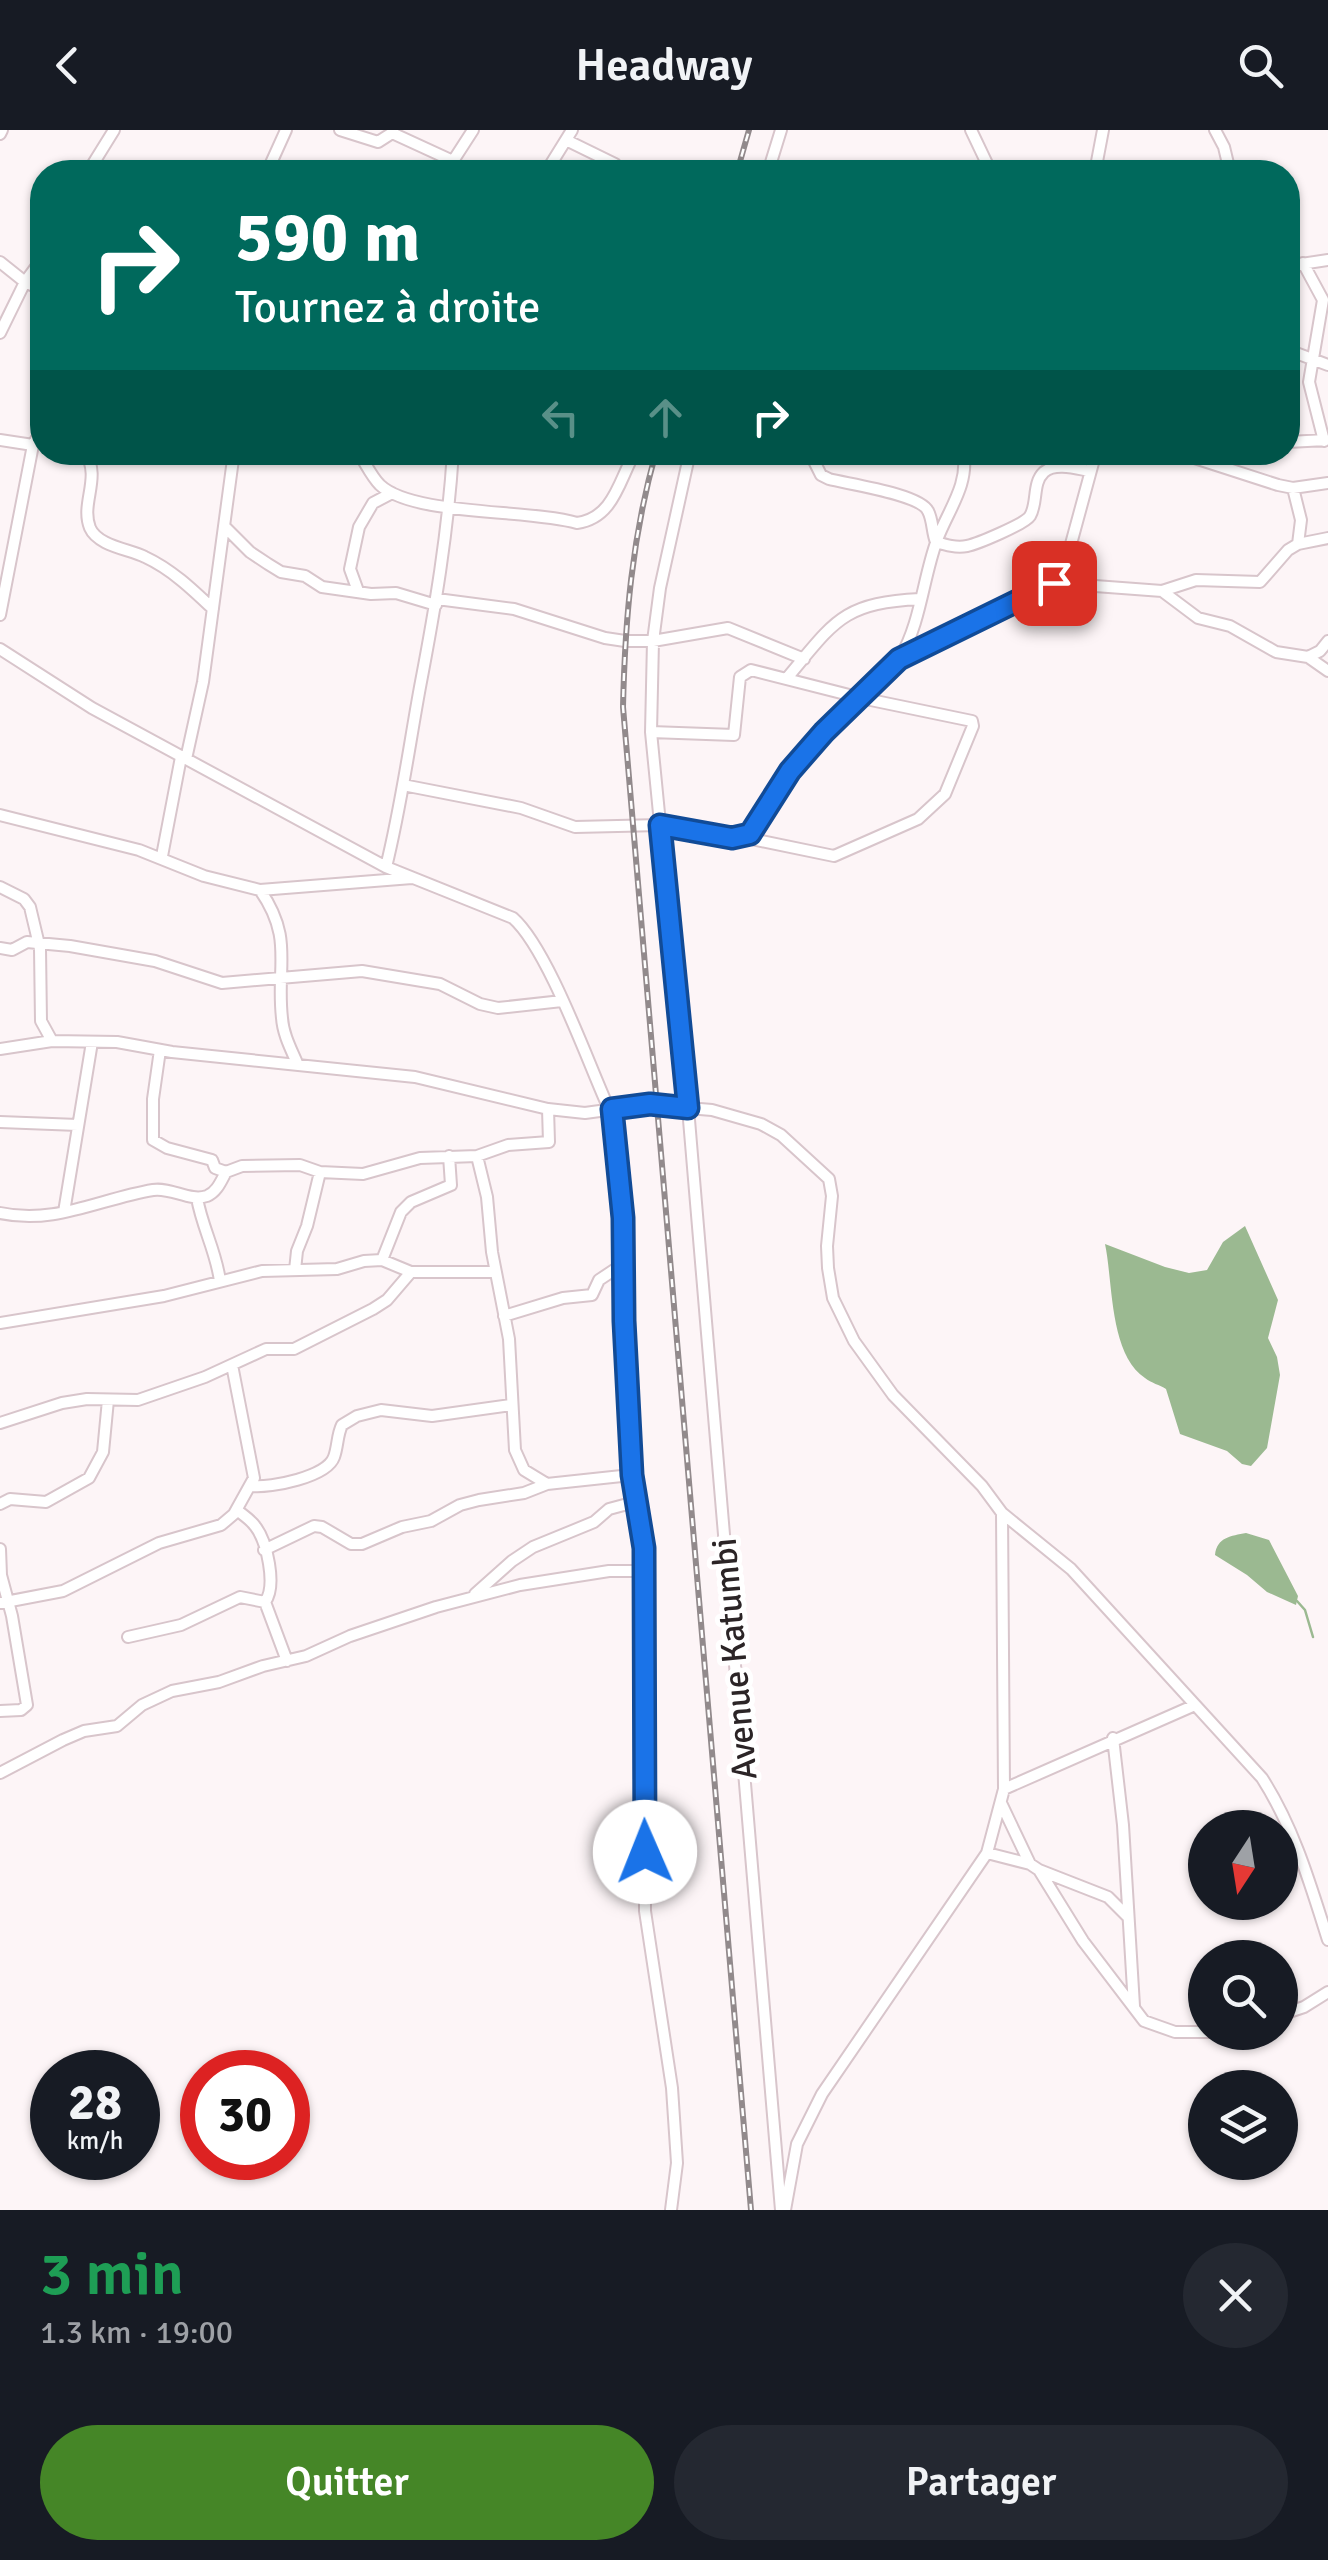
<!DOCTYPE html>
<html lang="fr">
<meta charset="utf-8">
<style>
:root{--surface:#171b24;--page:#242831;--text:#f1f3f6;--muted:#9ea1a6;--accent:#458627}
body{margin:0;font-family:Signika,sans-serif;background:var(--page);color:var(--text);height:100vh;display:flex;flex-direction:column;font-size:38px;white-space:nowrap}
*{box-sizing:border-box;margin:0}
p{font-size:32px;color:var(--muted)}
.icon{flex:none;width:55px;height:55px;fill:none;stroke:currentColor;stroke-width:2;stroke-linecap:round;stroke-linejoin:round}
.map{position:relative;height:2080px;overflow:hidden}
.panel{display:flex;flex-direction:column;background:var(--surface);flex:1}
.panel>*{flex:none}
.hud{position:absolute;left:30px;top:30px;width:1270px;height:305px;border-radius:40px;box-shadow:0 2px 8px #0004;background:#00695c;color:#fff;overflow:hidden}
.needle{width:65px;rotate:192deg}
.fabs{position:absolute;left:1188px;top:1680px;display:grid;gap:20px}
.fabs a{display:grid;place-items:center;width:110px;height:110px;border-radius:50%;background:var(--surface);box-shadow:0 2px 8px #0004;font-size:50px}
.speed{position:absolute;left:30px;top:1920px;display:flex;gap:20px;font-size:50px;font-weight:700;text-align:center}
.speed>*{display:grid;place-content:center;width:130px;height:130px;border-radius:50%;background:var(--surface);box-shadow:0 2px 8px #0004;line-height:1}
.speed small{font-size:25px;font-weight:400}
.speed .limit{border:15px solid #d22;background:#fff;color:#111}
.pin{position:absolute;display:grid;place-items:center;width:85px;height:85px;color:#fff;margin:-42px;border-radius:20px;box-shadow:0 5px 15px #0006}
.me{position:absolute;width:110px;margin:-55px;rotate:359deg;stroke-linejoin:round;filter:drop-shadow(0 0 8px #0008)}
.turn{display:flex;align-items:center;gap:35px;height:210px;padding:0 40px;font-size:45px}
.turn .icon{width:130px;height:130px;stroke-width:2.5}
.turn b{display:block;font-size:70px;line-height:85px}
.lanes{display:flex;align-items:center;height:95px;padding:0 40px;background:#0003;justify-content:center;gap:50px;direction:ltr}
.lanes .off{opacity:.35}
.round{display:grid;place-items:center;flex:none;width:105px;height:105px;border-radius:52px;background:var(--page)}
.head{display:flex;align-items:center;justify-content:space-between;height:170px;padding:0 40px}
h1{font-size:60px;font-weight:600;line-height:75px;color:#1e9e55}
.primary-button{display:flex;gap:20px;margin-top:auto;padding:20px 40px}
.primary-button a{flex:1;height:115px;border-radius:60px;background:var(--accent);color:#fff;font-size:40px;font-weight:600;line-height:115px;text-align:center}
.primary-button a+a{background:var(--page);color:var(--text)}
header{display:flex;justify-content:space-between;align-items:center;height:130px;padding:0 40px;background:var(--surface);font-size:45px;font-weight:600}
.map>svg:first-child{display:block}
.water{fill:#9bb991}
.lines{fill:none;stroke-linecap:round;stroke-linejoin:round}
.stream{stroke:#9bb991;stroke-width:2.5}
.minor-casing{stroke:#d8c5cb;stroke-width:14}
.minor{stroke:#fff;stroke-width:10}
.rail-casing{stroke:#928a8c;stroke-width:6}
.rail{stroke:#fff;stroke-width:2.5;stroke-dasharray:8;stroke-linecap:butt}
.route-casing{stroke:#114b97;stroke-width:25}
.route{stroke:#1a73e8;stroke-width:18}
.labels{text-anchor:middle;stroke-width:10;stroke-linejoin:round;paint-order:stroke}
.street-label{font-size:35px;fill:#2b2426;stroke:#fff}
</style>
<header><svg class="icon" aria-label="back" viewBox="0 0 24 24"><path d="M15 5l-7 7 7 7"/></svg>Headway<svg class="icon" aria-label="search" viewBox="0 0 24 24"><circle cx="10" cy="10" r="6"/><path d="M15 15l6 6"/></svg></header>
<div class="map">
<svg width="1328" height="2080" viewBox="0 0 1328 2080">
<rect width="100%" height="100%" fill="#fdf5f7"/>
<path class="water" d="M1245,1096L1278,1170L1268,1208L1277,1227L1280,1245L1267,1318L1251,1336L1242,1334L1227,1321L1180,1304L1166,1259C1160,1255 1151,1253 1145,1248C1109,1224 1113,1151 1105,1114L1165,1137L1189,1143L1207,1140L1223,1112Z
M1246,1403L1269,1410L1298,1466L1296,1475L1267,1462L1247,1445L1215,1425C1217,1407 1231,1406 1246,1403Z"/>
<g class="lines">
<path class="stream" d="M1297,1471L1305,1480L1313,1507"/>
<g class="minor-casing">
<path id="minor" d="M340,0L378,12L392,3
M393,0L392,3L453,31L450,42
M971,0L991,42
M1215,0L1224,17L1230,42
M0,4L2,0
M566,10L615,34V42
M453,31L473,0
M88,42L114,0
M267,42L286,0
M546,42L572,0
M768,42L781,0
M1095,42L1103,0
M0,132L25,152L42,160
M1303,133L1323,170L1309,252L1324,311
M1288,136L1328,130
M0,203L25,152L39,133L42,121
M1288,220L1328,235
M0,310L33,315
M1288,312L1326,310
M85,322C102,348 80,373 90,398C98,416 129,419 145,427C171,439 192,459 213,479
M358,322C365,332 371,346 380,355C413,386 529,379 577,393C614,388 619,350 635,322
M690,322L660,458L653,511L651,602L688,978L712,980L761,994L781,1005L829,1049L832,1066L827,1116L828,1138L833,1168L854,1211L893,1265L982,1356L1002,1383L1071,1439L1262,1648C1294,1698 1310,1753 1328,1810
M787,322L812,327L814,323
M1176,322L1278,355L1293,358L1328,353
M1212,322V324
M812,327L821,345L829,349C848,354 920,364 928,381C933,390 932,403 936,412C946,415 956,418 967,416C977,414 1025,394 1030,386C1038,373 1032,353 1044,342C1055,332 1078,339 1090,341
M1293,358L1301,390L1298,414
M226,398L250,422L268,434L281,442L305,446L322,457L371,464L396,463L436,475
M1055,453L1068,425L1096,322
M358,461L350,439L359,397L373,373L392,363
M1162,461L1196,450L1260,452L1288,420L1298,414L1328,408
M437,469L514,479L605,508L625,511H653L728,498L804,529
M0,485L33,315L42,299
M0,519L92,578L386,737L513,788C547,818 586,927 606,972L612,979L623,1088L624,1191L631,1345L643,1418L645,1781L672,1958L677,2033L671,2080
M1308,527L1328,541
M900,528L1055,453L1162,461L1198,488L1230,496L1276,522L1308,527L1320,521L1328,511
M787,548C835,491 842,473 920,469
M651,602L734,605L740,547L751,540L861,568L972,591L973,596L945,664L918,689L834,726L742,707
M186,629L203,552L234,322
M403,655L521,678L575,697L660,695L732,708L750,704C774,670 793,634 822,603C846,578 881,558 900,528C921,492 923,448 937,410C947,382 970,354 963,322
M0,685L139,720L204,746L260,760L412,748
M162,726L181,627
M386,737C401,677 409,617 420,557C435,479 448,402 453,322
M0,757L24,769L30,777L40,819L41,891L52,911
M260,760C294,809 276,835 282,888C283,904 291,919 297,933
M0,818L12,820L27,812L70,816L155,831L222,853L362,841L440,854L480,874L498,878L562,871
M0,919L52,911L117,912L172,922L415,947L548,979L585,983L651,974L688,978L781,2080
M160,920L153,969V1010L167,1018L212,1030L215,1038L226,1042
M0,992L78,995
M477,1026L487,1067L492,1122L509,1209L515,1320L524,1340L547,1354
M197,1068C202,1097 216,1121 220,1151
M64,1082L92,912
M0,1083C55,1095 99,1069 153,1060C171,1057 190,1072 207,1066C217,1062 221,1051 226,1042L242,1036L300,1035L320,1042L363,1044L420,1028L477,1026L508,1015L549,1012L548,979
M382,1130L401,1082L411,1072L451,1055L449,1026
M295,1140L297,1121L307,1096L320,1042
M504,1186L563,1168L592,1165L599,1150L623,1134
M0,1193L164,1166L262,1141L337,1139L364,1131L382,1130L411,1142
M0,1293L62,1273L87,1269L138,1270L205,1247L266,1219H294L373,1179L387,1170L411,1142H495
M252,1356C271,1358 327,1347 334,1327C338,1316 337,1305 342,1295L357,1286L381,1280L432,1286L511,1275
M0,1374L10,1369L46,1372L89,1348L103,1322L108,1270
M237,1380C243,1385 251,1390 255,1396C267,1411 277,1456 265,1472
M0,1419L1,1445L12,1486L27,1575L21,1580L0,1581
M264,1420L314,1396L322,1397L351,1414H362L402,1397L431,1391L460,1375L479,1370L524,1363L547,1354L631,1345
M475,1464L512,1431L533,1417L594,1392L609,1379L635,1372
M0,1473L63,1461L159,1413L221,1395L234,1384L254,1348L232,1235
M128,1507L181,1495L240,1467L265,1472L287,1531
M1113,1608L1123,1695L1134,1876
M0,1643L63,1610L84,1601L117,1596L142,1575L172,1561L219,1552L263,1536L306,1526L350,1506L436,1477L520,1455L609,1441H644
M1004,1659L1195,1575
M1001,1673L1030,1734
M987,1723L1030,1734L1039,1740L1083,1811L1144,1891L1175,1902H1217
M1039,1740L1108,1767L1127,1786
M1280,1885L1304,1877L1328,1862
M785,2080L797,2014L822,1964L987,1723L1004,1659L1002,1383"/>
</g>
<use href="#minor" class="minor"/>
<g class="rail-casing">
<path id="rail" d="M737,42L749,0
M656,322C632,407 625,489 623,577L751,2080"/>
</g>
<use href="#rail" class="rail"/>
</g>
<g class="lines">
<g class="route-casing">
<path id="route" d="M645,1722L644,1418L632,1345L624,1191L623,1088L612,979L650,974L688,978L660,695L732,708L750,704L790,641L824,602L899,529L1054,453"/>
</g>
<use href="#route" class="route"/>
</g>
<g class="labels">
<g class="street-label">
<text transform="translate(734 1529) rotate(-95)" y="12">Avenue Katumbi</text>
</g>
</g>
</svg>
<div class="fabs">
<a><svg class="needle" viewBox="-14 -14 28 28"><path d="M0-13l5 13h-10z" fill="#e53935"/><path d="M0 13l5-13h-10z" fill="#9ea1a6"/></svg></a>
<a><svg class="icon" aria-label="search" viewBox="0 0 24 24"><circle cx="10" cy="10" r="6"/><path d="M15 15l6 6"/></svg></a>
<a><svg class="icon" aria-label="layers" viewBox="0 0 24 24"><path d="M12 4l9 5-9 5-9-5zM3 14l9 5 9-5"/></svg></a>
</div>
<div class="speed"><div>28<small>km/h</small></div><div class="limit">30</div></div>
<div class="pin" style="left:1054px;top:453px;background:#d93025"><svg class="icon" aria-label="arrive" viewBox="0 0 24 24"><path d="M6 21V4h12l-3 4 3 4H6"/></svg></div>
<svg class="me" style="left:645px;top:1722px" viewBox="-20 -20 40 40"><circle r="19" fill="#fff"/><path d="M0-13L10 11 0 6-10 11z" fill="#1a73e8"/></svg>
<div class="hud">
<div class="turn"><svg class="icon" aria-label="right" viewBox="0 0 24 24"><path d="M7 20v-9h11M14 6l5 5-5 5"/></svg><div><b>590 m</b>Tournez à droite</div></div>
<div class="lanes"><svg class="icon off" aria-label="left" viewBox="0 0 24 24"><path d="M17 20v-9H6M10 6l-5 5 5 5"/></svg><svg class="icon off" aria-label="ahead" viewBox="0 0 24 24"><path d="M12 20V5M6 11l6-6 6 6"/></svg><svg class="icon" aria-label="right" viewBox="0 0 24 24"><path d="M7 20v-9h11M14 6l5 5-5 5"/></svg></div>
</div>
</div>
<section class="panel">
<div class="head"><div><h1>3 min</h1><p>1.3 km · 19:00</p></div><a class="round"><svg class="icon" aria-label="close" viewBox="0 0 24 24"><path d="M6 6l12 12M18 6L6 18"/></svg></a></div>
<div class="primary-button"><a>Quitter</a><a>Partager</a></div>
</section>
